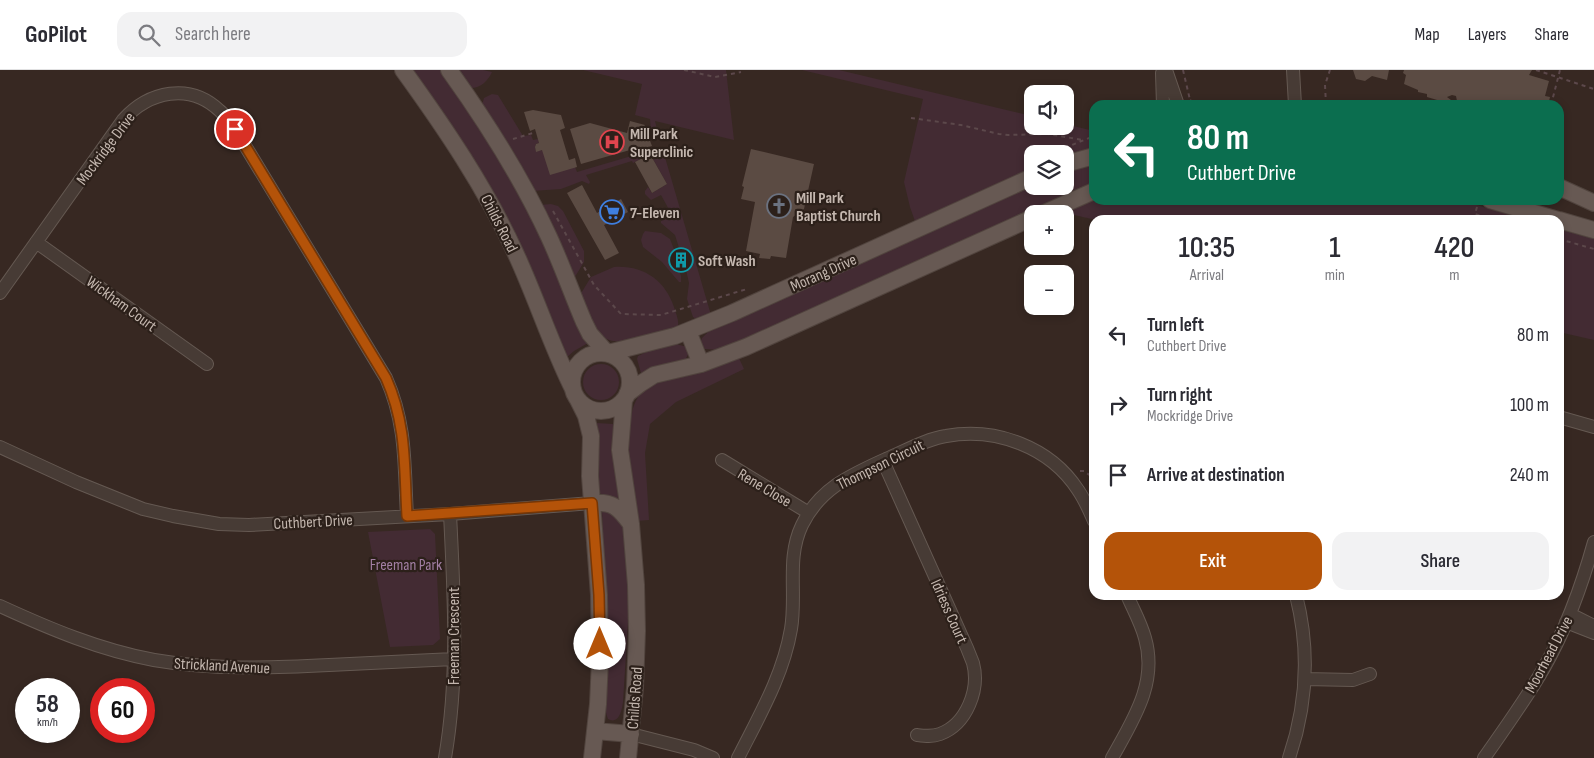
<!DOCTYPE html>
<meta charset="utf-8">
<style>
:root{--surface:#fff;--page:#f2f2f3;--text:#2b2b33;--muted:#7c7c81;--line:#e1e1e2;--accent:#b45309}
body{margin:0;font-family:"Sofia Sans Condensed",sans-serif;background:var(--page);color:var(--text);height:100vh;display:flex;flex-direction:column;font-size:19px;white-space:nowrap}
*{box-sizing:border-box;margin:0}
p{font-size:16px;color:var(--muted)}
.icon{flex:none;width:28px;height:28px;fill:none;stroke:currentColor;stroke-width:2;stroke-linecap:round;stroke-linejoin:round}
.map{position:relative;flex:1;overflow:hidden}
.drawer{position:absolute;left:1089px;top:145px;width:475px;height:385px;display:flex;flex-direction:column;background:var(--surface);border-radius:15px;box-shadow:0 2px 8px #0003}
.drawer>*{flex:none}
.hud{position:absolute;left:1089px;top:30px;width:475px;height:105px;border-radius:15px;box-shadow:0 2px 8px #0003;background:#0b6e4f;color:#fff;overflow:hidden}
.controls{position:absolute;left:1024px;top:15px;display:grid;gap:10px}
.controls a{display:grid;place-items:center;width:50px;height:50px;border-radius:10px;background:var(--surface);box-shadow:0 2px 8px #0003;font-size:25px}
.speed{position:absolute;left:15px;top:608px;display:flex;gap:10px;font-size:25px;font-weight:700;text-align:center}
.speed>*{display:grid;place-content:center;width:65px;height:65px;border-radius:50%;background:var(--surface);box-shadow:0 2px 8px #0003;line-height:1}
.speed small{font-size:12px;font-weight:400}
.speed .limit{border:8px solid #d22;background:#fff;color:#111}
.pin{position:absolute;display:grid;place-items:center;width:42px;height:42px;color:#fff;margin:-21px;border:2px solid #fff;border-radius:50%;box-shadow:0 1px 5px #0007}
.me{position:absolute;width:55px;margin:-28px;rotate:0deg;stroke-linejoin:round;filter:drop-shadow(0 0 4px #0008)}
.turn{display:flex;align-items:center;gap:18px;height:105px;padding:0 15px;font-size:22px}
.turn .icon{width:65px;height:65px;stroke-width:2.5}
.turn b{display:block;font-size:35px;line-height:42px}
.eta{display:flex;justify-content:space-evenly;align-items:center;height:85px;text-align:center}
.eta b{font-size:30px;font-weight:600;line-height:35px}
.cta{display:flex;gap:10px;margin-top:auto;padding:10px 15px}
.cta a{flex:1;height:58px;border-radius:15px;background:var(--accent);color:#fff;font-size:20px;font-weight:600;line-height:58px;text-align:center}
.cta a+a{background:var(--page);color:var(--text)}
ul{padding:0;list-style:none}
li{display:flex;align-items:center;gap:15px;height:70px;padding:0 15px}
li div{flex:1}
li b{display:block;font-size:19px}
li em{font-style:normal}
header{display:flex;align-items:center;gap:30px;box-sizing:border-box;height:70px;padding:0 25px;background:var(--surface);border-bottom:1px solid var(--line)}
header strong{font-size:24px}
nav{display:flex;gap:28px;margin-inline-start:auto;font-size:18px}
.search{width:350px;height:45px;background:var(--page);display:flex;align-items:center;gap:12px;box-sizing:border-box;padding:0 18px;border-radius:15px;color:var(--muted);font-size:19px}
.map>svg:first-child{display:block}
.green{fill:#432b33}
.building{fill:#5b4b43}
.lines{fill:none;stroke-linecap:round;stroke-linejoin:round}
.minor-casing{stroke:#655952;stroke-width:14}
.major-casing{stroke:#51443e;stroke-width:18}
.path{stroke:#5c484b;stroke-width:2;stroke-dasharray:4 4;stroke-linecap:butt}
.minor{stroke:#473b35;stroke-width:12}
.major{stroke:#675953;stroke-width:16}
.route-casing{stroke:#753606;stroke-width:12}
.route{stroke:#b45309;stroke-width:9}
.labels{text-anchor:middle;stroke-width:4.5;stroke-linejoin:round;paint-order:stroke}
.poi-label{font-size:16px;font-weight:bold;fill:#c4b7af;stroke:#2c201a;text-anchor:start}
.street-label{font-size:16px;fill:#c4b7af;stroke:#2c201a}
.park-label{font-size:16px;fill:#a27fa3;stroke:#2c201a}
</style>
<header>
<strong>GoPilot</strong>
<div class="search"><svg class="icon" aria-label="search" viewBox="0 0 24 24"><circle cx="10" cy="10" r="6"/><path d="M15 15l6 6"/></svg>Search here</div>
<nav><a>Map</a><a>Layers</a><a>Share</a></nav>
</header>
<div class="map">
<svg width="1594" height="688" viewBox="0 0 1594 688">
<rect width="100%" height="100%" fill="#372822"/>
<path class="green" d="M414,0H442L466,34L529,140L588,273L574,281L567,287L417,7Z
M456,0H483L492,2C488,11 480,19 469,18Z
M583,0H726L734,70L655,51L658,63H651L650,49L635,45L642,14Z
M802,0H839L1032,46V56H1065V54L1094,61V79L1065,87V84H1032V101L916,154L910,137L904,112L923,29Z
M492,24L498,25L523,66L531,65L533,70L538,69L539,73L536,74L535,77L536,81L542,80L575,97L577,102L662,77L711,245L696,249L693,247L687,229L689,213L684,191L691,189L688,179L680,181L675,165L661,153V151L672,145L661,125L651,130L645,124V121L648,117L652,123L667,114L650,84L633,93L632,91L586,105L590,112L589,114L582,111L561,119L532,121L482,35L484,28Z
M1094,93V114L780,255L720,280L705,279L700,273L702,268L711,259L1032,114V116H1065V100Z
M1094,127V130H1436L1455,134H1473L1528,150H1096L1061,142Z
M551,134L558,136L563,141L584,181V192L573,210L540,135Z
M1559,159L1594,169V270L1559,262Z
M645,161L661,163L670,169L675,182L673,183L681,206V212H679L662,192L643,177L641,170L643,164Z
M614,197C643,195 665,210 674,237C676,244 679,250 678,256C669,262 656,264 645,267C598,280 598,264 580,225L591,207Z
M676,274L687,277L689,283L685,290L641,303L637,289L638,286L653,279Z
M738,286L744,299L676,332L650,354L645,383L649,450L636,451C632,418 615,335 650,315C659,309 677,309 687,306C705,301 721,293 738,286Z
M583 312a18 18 0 1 1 36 0a18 18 0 1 1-36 0Z
M597,353L613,354V384L622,434L601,424L598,421L599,366Z
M606,437L623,454L630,520L623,632C622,640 619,655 608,649L605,640V512L602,442V439Z
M430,459L435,464L440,569L433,575L390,577L368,462Z"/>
<path class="building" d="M1353,0H1389L1387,10L1372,6L1365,11L1356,9Z
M1404,0H1532L1529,5L1549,11L1545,26L1550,27L1548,35H1462L1463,32L1457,31L1456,26L1452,25L1447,27L1455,33L1454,35H1446L1444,32L1427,27V24L1418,22V20L1404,14L1406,5L1403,3Z
M533,40L561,45L565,58L560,60L569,90L575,88L577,97L550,105L542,80L536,82L535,77L536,74L539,73L535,59L530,61L524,42Z
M630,51L645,55L642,66L649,68L652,76L638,80L637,78L581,94L570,59L590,53L627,63Z
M751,79L814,94L804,139L793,147L786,188L771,186L770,189L759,188L760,184L746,181L755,132L741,129L744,117L742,116Z
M650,84L667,114L652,123L635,92Z
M582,115L597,143L621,129L628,142L604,155L619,183L605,190L567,123Z
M688,179L691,189L684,191L687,198L678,201L673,183Z"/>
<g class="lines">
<g class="minor-casing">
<path id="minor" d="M1166,0L1178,35
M1293,0L1295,35
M1162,3L1163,35
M36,172L207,294
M0,223L123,50C149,21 190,12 220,41C226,46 230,53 235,59L386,308C407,355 404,396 407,446
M1559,347L1594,357
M0,377L76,412L143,439L173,446L219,454L249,455L450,444L592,433
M722,390L809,443
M883,391L967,578C969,583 971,588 973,593C980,619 967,654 940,664C932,667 925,666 917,665
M0,536C50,559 100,580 154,590C212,600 270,598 329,595C370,593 412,591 454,589
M1570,544L1594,556
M1566,552L1594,563
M1305,609L1353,610L1370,604
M631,664L694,680L713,688
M445,688C459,607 454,525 450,444
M738,688C759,646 783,606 791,559C797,524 786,488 802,455C820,418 851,405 886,389C905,381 926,369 946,366C996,357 1050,377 1078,420C1085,430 1089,440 1094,451
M1112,688C1133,650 1158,613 1145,568C1141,553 1133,539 1127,525
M1289,688C1307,635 1310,580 1296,525
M1484,688C1505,658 1527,628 1545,596C1567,557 1582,515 1594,472"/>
</g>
<g class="major-casing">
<path id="major" d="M403,0C445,58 485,117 515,182C536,227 551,275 573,319
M449,0C487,53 522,108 549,167C562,195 572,224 584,252L590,264L607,283
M1065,94L1094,86
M1559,117L1594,133
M1490,130L1558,150
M1042,144L1094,121
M1559,150L1594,160
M688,261L701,294
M608,283L675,266L732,243L1032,107
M572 312a29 29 0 1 1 58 0a29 29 0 1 1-58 0Z
M627,324L640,314L654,305L701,294L746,277L1032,148
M577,328L586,346L591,366L590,406L599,525L600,590L598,634L592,688
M624,330L620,380L631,454L636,515L637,561L635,618L628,688
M592,433C613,431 619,438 631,454
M595,661L631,664"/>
</g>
<path class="path" d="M684,0L715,7L741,2
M1183,0L1190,30H1189
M1536,0L1594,19
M1190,30L1198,35
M1326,35L1325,15L1330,0
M1414,35L1425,32L1436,35
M1551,35L1560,0
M911,48L961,55L999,64L1008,65L1048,64L1083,70
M513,69L536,62
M1050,84L1094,66
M1477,137L1475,144L1494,150
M553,141L594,215L621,244L661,245L747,219
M1559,169L1594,179
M1094,393V404
M1080,401H1084L1092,407L1094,406"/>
<use href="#minor" class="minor"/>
<use href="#major" class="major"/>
</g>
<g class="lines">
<g class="route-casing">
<path id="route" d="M235,59L386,308C407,355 404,396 407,446L592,433L599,525L600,574"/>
</g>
<use href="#route" class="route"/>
</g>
<defs>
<g id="hospital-ring" transform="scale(1.25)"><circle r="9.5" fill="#2c201a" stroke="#e0444e" stroke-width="1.5"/><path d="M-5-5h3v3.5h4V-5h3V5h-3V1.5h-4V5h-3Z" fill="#e0444e"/></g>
<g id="church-ring" transform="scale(1.25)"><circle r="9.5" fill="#2c201a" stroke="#6b7280" stroke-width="1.5"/><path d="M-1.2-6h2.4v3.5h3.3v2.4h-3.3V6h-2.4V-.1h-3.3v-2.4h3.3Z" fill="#6b7280"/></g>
<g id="supermarket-ring" transform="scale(1.25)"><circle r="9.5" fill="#2c201a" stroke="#3f7fe0" stroke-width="1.5"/><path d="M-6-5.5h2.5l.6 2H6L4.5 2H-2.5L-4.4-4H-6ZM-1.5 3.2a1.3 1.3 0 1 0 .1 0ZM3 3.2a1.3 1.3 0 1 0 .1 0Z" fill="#3f7fe0"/></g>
<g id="building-ring" transform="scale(1.25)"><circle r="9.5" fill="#2c201a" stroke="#0f9aa8" stroke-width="1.5"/><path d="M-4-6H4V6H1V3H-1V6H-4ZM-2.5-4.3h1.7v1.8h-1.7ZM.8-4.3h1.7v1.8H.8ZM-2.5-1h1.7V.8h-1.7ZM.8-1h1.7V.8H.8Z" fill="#0f9aa8"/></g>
</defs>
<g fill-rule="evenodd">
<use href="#hospital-ring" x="612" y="72"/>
<use href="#church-ring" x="779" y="136"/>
<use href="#supermarket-ring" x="612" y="142"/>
<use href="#building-ring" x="681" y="190"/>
</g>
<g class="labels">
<g class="poi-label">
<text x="630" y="69">Mill Park<tspan x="630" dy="18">Superclinic</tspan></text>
<text x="796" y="133">Mill Park<tspan x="796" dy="18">Baptist Church</tspan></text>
<text x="630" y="148">7-Eleven</text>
<text x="698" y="196">Soft Wash</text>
</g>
<g class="street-label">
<text transform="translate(105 78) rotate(-53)" y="6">Mockridge Drive</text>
<text transform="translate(500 153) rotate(63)" y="6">Childs Road</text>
<text transform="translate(823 202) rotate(-24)" y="6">Morang Drive</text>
<text transform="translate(122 233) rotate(36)" y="6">Wickham Court</text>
<text transform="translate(880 394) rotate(-26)" y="6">Thompson Circuit</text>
<text transform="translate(765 417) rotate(31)" y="6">Rene Close</text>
<text transform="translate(313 451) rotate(-3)" y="6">Cuthbert Drive</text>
<text transform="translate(950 541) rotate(66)" y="6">Idriess Court</text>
<text transform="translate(453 566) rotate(-90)" y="6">Freeman Crescent</text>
<text transform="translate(1548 584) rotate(-62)" y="6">Moorhead Drive</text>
<text transform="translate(222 595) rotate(3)" y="6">Strickland Avenue</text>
<text transform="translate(634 628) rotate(-86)" y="6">Childs Road</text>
</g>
<g class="park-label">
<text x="406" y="500">Freeman Park</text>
</g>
</g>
</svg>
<div class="controls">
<a><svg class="icon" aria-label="sound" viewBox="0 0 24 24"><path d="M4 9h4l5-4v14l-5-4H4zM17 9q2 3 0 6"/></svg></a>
<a><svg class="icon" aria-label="layers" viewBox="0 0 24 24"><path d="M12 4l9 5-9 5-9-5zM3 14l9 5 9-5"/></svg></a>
<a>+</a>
<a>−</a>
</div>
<div class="speed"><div>58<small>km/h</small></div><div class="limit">60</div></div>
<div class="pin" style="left:235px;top:59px;background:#d93025"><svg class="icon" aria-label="arrive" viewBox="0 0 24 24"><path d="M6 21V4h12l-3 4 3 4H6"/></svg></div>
<svg class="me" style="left:600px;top:574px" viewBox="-20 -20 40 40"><circle r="19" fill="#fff"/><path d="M0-13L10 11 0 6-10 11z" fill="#b45309"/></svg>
<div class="hud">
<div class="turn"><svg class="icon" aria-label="left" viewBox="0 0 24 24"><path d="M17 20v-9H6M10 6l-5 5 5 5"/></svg><div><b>80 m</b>Cuthbert Drive</div></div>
</div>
<section class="drawer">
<div class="eta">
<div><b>10:35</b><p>Arrival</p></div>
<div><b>1</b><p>min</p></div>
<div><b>420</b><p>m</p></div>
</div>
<ul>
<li><svg class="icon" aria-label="left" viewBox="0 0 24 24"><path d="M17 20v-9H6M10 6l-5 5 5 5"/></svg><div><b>Turn left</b><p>Cuthbert Drive</p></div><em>80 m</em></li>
<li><svg class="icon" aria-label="right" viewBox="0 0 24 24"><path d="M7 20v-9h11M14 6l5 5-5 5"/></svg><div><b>Turn right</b><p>Mockridge Drive</p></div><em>100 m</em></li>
<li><svg class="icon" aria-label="arrive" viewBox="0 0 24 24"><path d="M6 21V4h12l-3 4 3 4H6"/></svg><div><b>Arrive at destination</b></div><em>240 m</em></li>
</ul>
<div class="cta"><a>Exit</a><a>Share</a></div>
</section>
</div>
